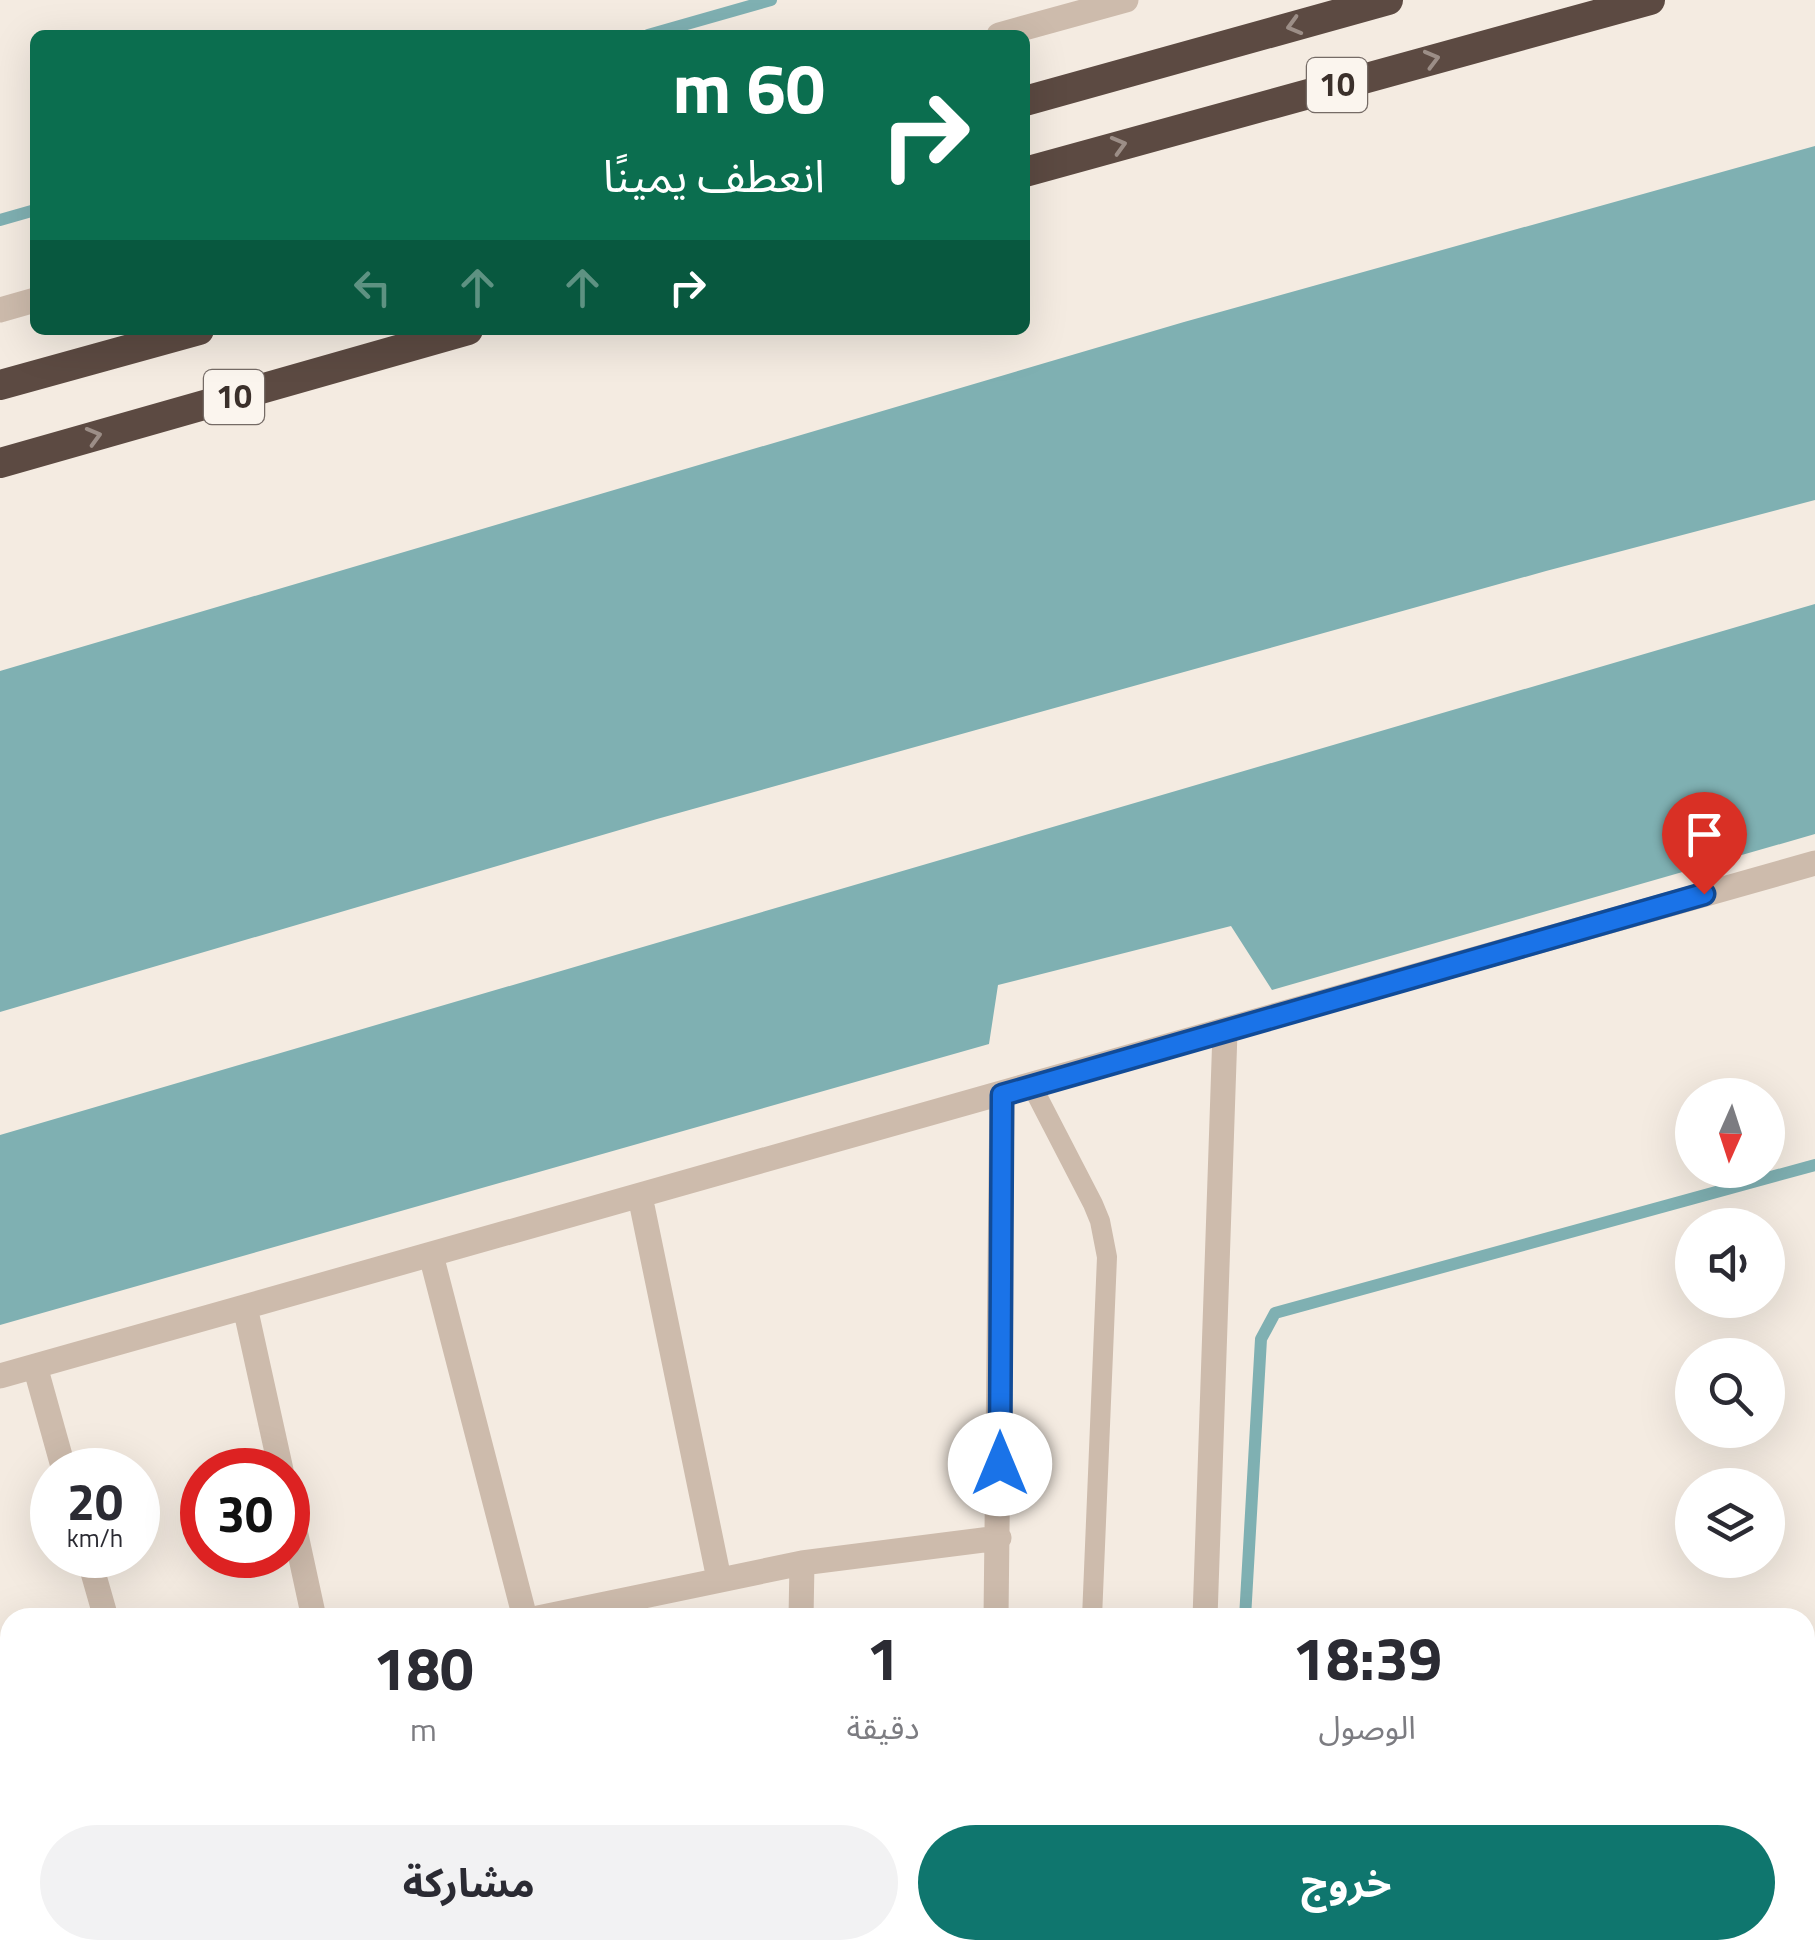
<!DOCTYPE html>
<html lang="ar">
<meta charset="utf-8">
<style>
:root{--surface:#fff;--page:#f2f2f3;--text:#2b2b33;--muted:#7c7c81;--accent:#0f766e}
body{margin:0;font-family:"Titillium Web","Noto Sans Arabic",sans-serif;background:var(--page);color:var(--text);direction:rtl;height:100vh;display:flex;flex-direction:column;font-size:38px;white-space:nowrap}
*{box-sizing:border-box;margin:0}
p{font-size:32px;color:var(--muted)}
.icon{flex:none;width:55px;height:55px;fill:none;stroke:currentColor;stroke-width:2;stroke-linecap:round;stroke-linejoin:round}
.map{position:relative;flex:1;overflow:hidden;direction:ltr}
.sheet{position:absolute;left:0px;top:1608px;width:1815px;height:352px;display:flex;flex-direction:column;background:var(--surface);border-radius:30px 30px 0 0;box-shadow:0 10px 40px #0002;direction:rtl}
.sheet>*{flex:none}
.top-card{position:absolute;left:30px;top:30px;width:1000px;height:305px;border-radius:15px;box-shadow:0 10px 40px #0002;direction:rtl;background:#0b6e4f;color:#fff;overflow:hidden}
.needle{width:65px;rotate:183deg}
.tools{position:absolute;left:1675px;top:1078px;display:grid;gap:20px}
.tools a{display:grid;place-items:center;width:110px;height:110px;border-radius:50%;background:var(--surface);box-shadow:0 10px 40px #0002;font-size:50px}
.speed{position:absolute;left:30px;top:1448px;display:flex;gap:20px;font-size:50px;font-weight:700;text-align:center}
.speed>*{display:grid;place-content:center;width:130px;height:130px;border-radius:50%;background:var(--surface);box-shadow:0 10px 40px #0002;line-height:1}
.speed small{font-size:25px;font-weight:400}
.speed .limit{border:15px solid #d22;background:#fff;color:#111}
.pin{position:absolute;display:grid;place-items:center;width:85px;height:85px;color:#fff;margin:-102px -42px;border-radius:50% 50% 50% 0;rotate:-45deg;box-shadow:0 0 10px #0007}
.pin .icon{rotate:45deg}
.me{position:absolute;width:110px;margin:-55px;rotate:0deg;stroke-linejoin:round;filter:drop-shadow(0 0 8px #0008)}
.turn{display:flex;align-items:center;gap:35px;height:210px;padding:0 40px;font-size:45px}
.turn .icon{width:130px;height:130px;stroke-width:2.5}
.turn b{display:block;font-size:70px;line-height:85px}
.lanes{display:flex;align-items:center;height:95px;padding:0 40px;background:#0003;justify-content:center;gap:50px;direction:ltr}
.lanes .off{opacity:.35}
.eta{display:flex;justify-content:space-evenly;align-items:center;height:170px;text-align:center}
.eta b{font-size:60px;font-weight:700;line-height:70px}
.action{display:flex;gap:20px;margin-top:auto;padding:20px 40px}
.action a{flex:1;height:115px;border-radius:60px;background:var(--accent);color:#fff;font-size:40px;font-weight:700;line-height:115px;text-align:center}
.action a+a{background:var(--page);color:var(--text)}
.map>svg:first-child{display:block}
.water{fill:#7fb0b2}
.lines{fill:none;stroke-linecap:round;stroke-linejoin:round}
.stream{stroke:#7fb0b2;stroke-width:12}
.service{stroke:#cdbbac;stroke-width:20}
.minor{stroke:#cdbbac;stroke-width:25}
.motorway{stroke:#5c4a42;stroke-width:30}
.oneway{stroke:#9c8e87}
.route-casing{stroke:#114b97;stroke-width:25}
.route{stroke:#1a73e8;stroke-width:18}
.labels{text-anchor:middle;stroke-width:8;stroke-linejoin:round;paint-order:stroke}
.shield{fill:#fbf5ee;stroke:#756b66;stroke-width:2.5}
.shield-label{font-size:32px;font-weight:bold;fill:#3b302b}
</style>
<div class="map">
<svg width="1815" height="1958" viewBox="0 0 1815 1958">
<rect width="100%" height="100%" fill="#f4ebe1"/>
<path class="water" d="M1815,146V500L1546,571L657,819L0,1012V671L1184,322Z
M1815,604V834L1272,990L1231,926L998,985L989,1044L0,1325V1135Z"/>
<g class="lines">
<path class="stream" d="M648,35L771,0
M0,220L35,210
M1245,1618L1261,1339L1275,1313L1815,1165"/>
<path class="service" d="M1032,1086L1093,1204L1100,1221L1107,1257L1092,1618
M1076,1958L1077,1950"/>
<path class="minor" d="M999,35L1126,0
M0,310L35,300
M640,1196L719,1579
M431,1255L525,1618
M245,1307L281,1470
M35,1366L64,1470
M0,1376L1815,863
M288,1498L314,1618
M88,1555L106,1618
M538,1618L802,1563L999,1538
M801,1618L802,1563
M996,1618L1002,1095
M1205,1618L1225,1032
M0,1781L10,1778
M197,1958V1950
M799,1958V1950
M983,1958V1950
M1192,1958V1950"/>
<path class="motorway" d="M1025,101L1388,0
M1025,172L1650,0
M0,385L199,330
M0,463L468,330"/>
</g>
<defs><path id="oneway-chevron" d="M-2-3.5L2.5 0L-2 3.5" fill="none" stroke-width="1.6" stroke-linecap="round" stroke-linejoin="round" transform="scale(2.5)"/></defs>
<g class="oneway">
<use href="#oneway-chevron" transform="translate(1294 26) rotate(164)"/>
<use href="#oneway-chevron" transform="translate(1432 59) rotate(-15)"/>
<use href="#oneway-chevron" transform="translate(1119 145) rotate(-16)"/>
<use href="#oneway-chevron" transform="translate(94 436) rotate(-16)"/>
</g>
<g class="lines">
<g class="route-casing">
<path id="route" d="M1000,1464L1002,1095L1704,894"/>
</g>
<use href="#route" class="route"/>
</g>
<g class="labels">
<g class="shield">
<rect x="1307" y="58" width="60" height="54" rx="8"/>
<rect x="204" y="370" width="60" height="54" rx="8"/>
</g>
<g class="shield-label">
<text x="1337" y="96">10</text>
<text x="234" y="408">10</text>
</g>
</g>
</svg>
<div class="tools">
<a><svg class="needle" viewBox="-14 -14 28 28"><path d="M0-13l5 13h-10z" fill="#e53935"/><path d="M0 13l5-13h-10z" fill="#7c7c81"/></svg></a>
<a><svg class="icon" aria-label="sound" viewBox="0 0 24 24"><path d="M4 9h4l5-4v14l-5-4H4zM17 9q2 3 0 6"/></svg></a>
<a><svg class="icon" aria-label="search" viewBox="0 0 24 24"><circle cx="10" cy="10" r="6"/><path d="M15 15l6 6"/></svg></a>
<a><svg class="icon" aria-label="layers" viewBox="0 0 24 24"><path d="M12 4l9 5-9 5-9-5zM3 14l9 5 9-5"/></svg></a>
</div>
<div class="speed"><div>20<small>km/h</small></div><div class="limit">30</div></div>
<div class="pin" style="left:1704px;top:894px;background:#d93025"><svg class="icon" aria-label="arrive" viewBox="0 0 24 24"><path d="M6 21V4h12l-3 4 3 4H6"/></svg></div>
<svg class="me" style="left:1000px;top:1464px" viewBox="-20 -20 40 40"><circle r="19" fill="#fff"/><path d="M0-13L10 11 0 6-10 11z" fill="#1a73e8"/></svg>
<div class="top-card">
<div class="turn"><svg class="icon" aria-label="right" viewBox="0 0 24 24"><path d="M7 20v-9h11M14 6l5 5-5 5"/></svg><div><b>60 m</b>انعطف يمينًا</div></div>
<div class="lanes"><svg class="icon off" aria-label="left" viewBox="0 0 24 24"><path d="M17 20v-9H6M10 6l-5 5 5 5"/></svg><svg class="icon off" aria-label="ahead" viewBox="0 0 24 24"><path d="M12 20V5M6 11l6-6 6 6"/></svg><svg class="icon off" aria-label="ahead" viewBox="0 0 24 24"><path d="M12 20V5M6 11l6-6 6 6"/></svg><svg class="icon" aria-label="right" viewBox="0 0 24 24"><path d="M7 20v-9h11M14 6l5 5-5 5"/></svg></div>
</div>
<section class="sheet">
<div class="eta">
<div><b>18:39</b><p>الوصول</p></div>
<div><b>1</b><p>دقيقة</p></div>
<div><b>180</b><p>m</p></div>
</div>
<div class="action"><a>خروج</a><a>مشاركة</a></div>
</section>
</div>
